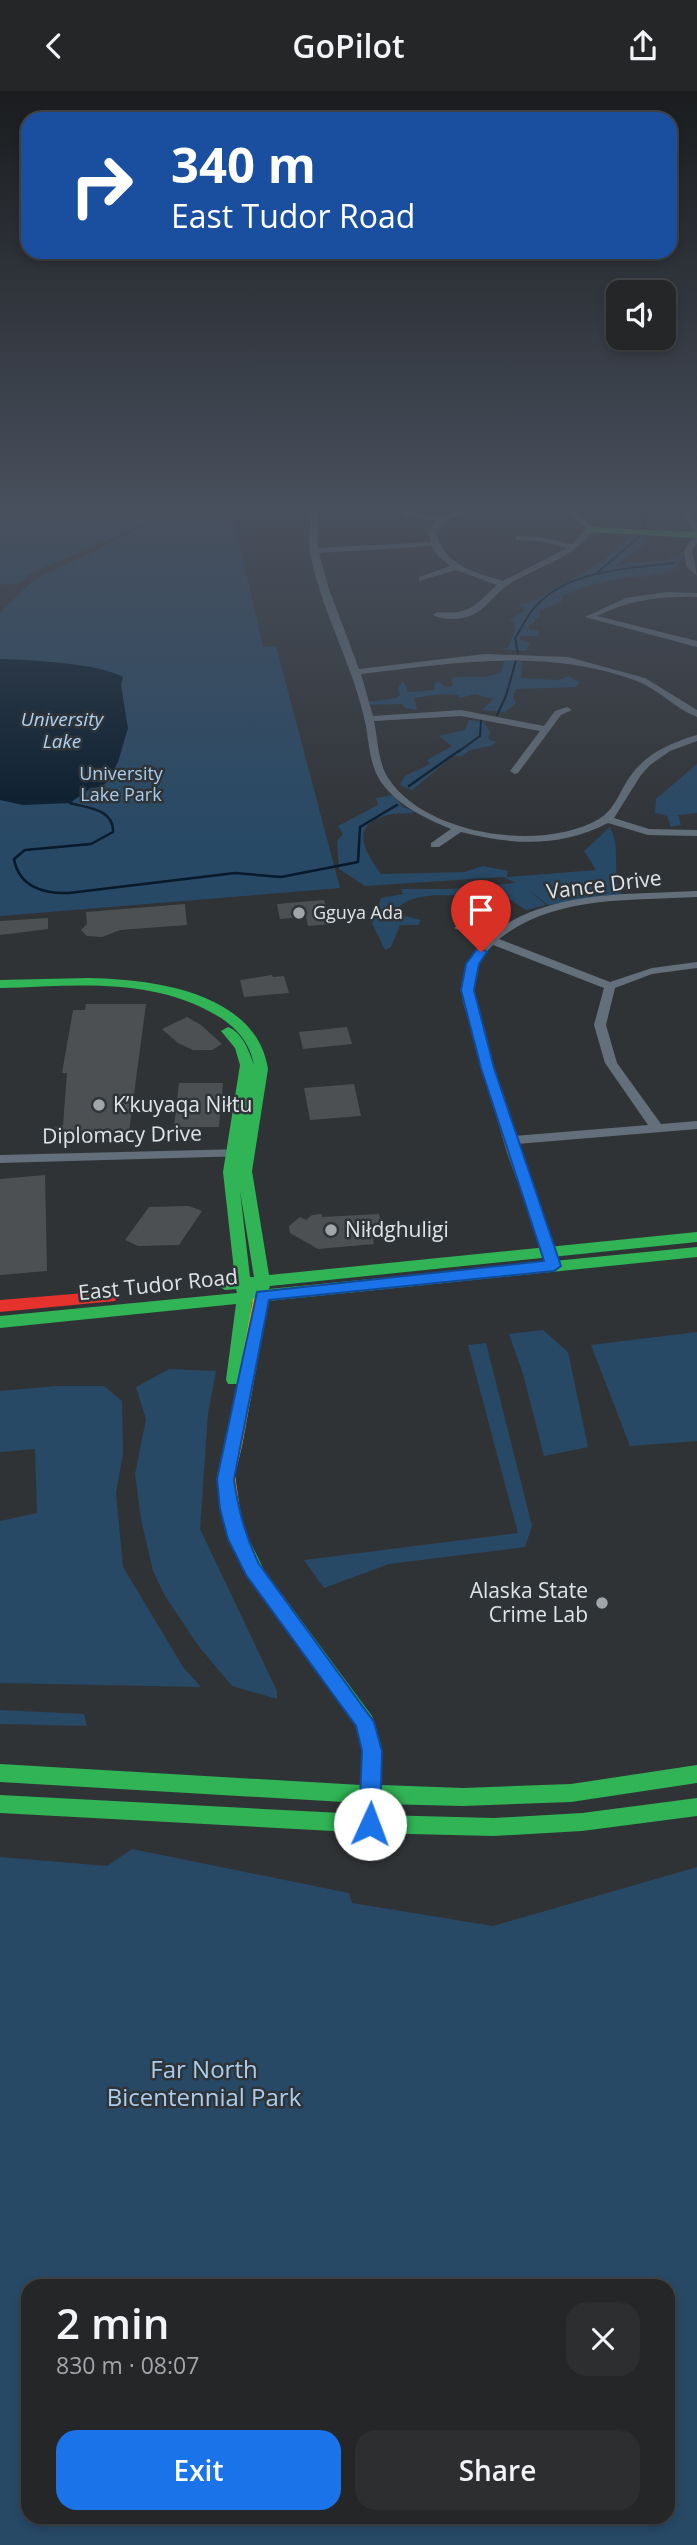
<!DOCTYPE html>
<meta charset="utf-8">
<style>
:root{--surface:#242628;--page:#2c2e30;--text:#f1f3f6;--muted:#a3a5a8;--line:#414345;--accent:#1a73e8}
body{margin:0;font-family:"Open Sans",sans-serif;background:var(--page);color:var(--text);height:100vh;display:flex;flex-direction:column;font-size:26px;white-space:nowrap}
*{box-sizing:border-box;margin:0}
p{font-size:23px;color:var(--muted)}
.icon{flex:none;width:38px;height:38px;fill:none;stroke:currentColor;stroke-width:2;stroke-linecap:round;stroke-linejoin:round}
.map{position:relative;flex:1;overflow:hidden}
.drawer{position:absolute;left:21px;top:2188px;width:654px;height:245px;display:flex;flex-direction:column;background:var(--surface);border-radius:21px;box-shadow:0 4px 10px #0003,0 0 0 2px var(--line)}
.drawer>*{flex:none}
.hud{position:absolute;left:21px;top:21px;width:656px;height:147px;border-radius:21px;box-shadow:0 4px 10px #0003,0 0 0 2px var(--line);background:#1a4fa0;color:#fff;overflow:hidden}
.buttons{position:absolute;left:606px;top:189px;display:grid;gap:14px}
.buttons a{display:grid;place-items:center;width:70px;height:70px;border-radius:14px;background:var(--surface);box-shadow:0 4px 10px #0003,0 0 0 2px var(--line);font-size:35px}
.pin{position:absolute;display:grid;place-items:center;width:60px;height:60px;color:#fff;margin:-72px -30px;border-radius:50% 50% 50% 0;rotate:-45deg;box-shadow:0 0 7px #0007}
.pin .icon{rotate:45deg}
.me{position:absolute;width:77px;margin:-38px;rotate:2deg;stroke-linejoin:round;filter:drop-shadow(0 0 5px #0008)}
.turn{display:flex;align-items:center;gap:24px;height:147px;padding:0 35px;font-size:32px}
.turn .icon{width:91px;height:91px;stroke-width:2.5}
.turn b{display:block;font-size:49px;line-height:60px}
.round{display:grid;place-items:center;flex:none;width:74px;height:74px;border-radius:21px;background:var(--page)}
.overview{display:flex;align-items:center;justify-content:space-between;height:119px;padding:0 35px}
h1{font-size:42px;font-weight:600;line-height:52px}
.primary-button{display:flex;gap:14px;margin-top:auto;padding:14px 35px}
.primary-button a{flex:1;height:80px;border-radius:21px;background:var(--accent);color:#fff;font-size:28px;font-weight:600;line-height:80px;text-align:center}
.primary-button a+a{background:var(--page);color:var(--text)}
header{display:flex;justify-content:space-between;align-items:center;height:91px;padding:0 35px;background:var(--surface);font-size:32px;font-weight:600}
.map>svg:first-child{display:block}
.green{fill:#274966;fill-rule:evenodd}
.water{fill:#061a2b}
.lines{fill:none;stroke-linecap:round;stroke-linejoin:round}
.stream-far1{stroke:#061a2b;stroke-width:2}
.stream{stroke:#061a2b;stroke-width:2.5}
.building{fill:#4d5052}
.street{fill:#636f7b;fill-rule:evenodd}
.fast{fill:#30b455;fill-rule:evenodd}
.slow{fill:#ff9f0a;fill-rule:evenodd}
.jam{fill:#e5322d;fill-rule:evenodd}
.route{fill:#1a73e8;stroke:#114b97;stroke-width:2}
.poi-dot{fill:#a3a6a9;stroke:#2e3438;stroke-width:2.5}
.labels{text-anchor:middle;stroke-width:5;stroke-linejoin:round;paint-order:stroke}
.far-park-label{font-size:18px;fill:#aacdee;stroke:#2e3438}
.far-poi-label{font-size:18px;fill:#e1e4e7;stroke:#2e3438;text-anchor:start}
.far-water-label{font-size:19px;font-style:italic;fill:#afd2f3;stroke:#2e3438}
.street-label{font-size:21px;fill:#e1e4e7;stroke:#2e3438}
.poi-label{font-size:21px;fill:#e1e4e7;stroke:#2e3438;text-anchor:start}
.near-park-label{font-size:24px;fill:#aacdee;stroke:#2e3438}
</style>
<header><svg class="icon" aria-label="back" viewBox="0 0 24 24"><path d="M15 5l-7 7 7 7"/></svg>GoPilot<svg class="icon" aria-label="share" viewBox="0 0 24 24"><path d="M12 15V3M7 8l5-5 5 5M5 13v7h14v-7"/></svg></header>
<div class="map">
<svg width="697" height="2454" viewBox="0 0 697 2454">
<rect width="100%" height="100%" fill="#303336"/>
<path class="green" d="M0,415H186L29,483L21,492L0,494Z
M190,415H231L263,556L276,555L340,797L0,825V522C10,512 20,501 31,492C48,479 70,473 89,463C121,445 156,429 190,415Z
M632,444L642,446L648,451L613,477L627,472L668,470L671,467L679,466V474L672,479L636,487L633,485L590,494L562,505L561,511L539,520L540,525L535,529V531L529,534V538L539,540V545H521L519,548L530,552L526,560L503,558L508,556L515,539L514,532L509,529L525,520L519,513C534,512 541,505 554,498C588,480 604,472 632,444Z
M505,569L522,571L521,587L557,589L570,585L574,589L580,590L576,596L516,598L513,607L516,612L505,621L482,619L493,608L475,603L460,607L459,604L441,603L414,607L417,619L405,617L402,613L371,614L367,611L397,607L400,604L398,598L401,592L404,591L408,601L434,599L435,592L439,590L445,596L453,595L451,587C468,584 483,589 501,581Z
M469,629L484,631L490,641L488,648L496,651L491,655L470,659L462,665H453L412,699L400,694L405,685L430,673L427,669L452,655L439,645L465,639Z
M697,673V722L678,724L681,734L671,736L667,725L655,722L656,708Z
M394,704L403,716L416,721C406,724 397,721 388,724C348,734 365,761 381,783L464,781L483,775L508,780L507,786L596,779L584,760L610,736C622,759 610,779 622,804L548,814L528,798L546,814L526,819L511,809H508L506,816L474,813L473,804C446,806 411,798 393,822L421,829L418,834H400L391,856L385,859L372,832L381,807L403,803L401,798H451L516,792L503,786L365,795L339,778L337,750L343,743L338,735L378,714L376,707Z
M543,1239L568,1261L588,1356L544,1365L523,1283L509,1243Z
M697,1241V1350L630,1355L591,1254Z
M486,1252L532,1435L525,1456L389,1473L324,1497L304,1469L518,1442L468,1254Z
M169,1278L216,1280L208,1322L200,1438L277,1600V1608L232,1595L200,1557L165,1505L153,1480L141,1428L135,1383L146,1328L136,1296Z
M56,1295H104L122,1310L123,1362L116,1402L123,1476L183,1576L201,1596L0,1592V1430L37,1422L35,1358L0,1361V1300Z
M0,1619L84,1623L87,1635L0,1633Z
M132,1758L349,1802L352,1812L493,1835L697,1776V2454H0V1766L107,1775ZM28,2194H668V2426H28Z"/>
<path class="water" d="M0,568C30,569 98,572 123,586L121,594L128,637L118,671L108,690L101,696L91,697L70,712L23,714L0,709Z"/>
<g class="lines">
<path class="stream-far1" d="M640,415L644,438
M598,481L641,444
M518,562L515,547C522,537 527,524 536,515C568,479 630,477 674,472
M497,624L506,605L516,569
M458,661L480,645L481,629"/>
<path class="stream" d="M409,695L460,659
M70,712C88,717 114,718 113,741L91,753L25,759L14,768C19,796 44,803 69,802L235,782L281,786L358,771L360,736L397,714"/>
</g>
<path class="building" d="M324,809L330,833L308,835L306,826L280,828L277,813Z
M185,813L187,834L120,839L102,846L87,845L81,839L87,833L86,821Z
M48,827V838L0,844V830Z
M272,884L273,886L284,885L289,902L244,906L240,889Z
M86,913H146L129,1041L117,1042L116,1046L101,1052L86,1051L73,1042L61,1045L55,1036L63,1034L67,982H62L73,919H85Z
M187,926L201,934L222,953L212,959H193L178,952L162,938Z
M347,936L352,953L303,958L299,941Z
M179,992H223L219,1036H174Z
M354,993L361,1025L310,1029L304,997Z
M45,1084L47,1180L0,1184V1088Z
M189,1115L202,1120L179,1154L138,1155L125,1149L149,1116Z
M322,1123V1126L379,1123L382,1135L371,1136L374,1153L318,1158L290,1142L289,1135L300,1126L306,1129L312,1124Z"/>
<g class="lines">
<path class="street" d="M313,415H321L317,433L318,457L431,451L428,441L436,430L404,425V421L440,427L464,415H473L444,431L436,441C444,474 473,481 503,490L567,457L540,450L519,449H516V445L540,446L572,453L586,438L574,426L552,415C571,414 582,425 594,438C573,469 537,475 508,494C494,503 486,519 470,525C459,529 442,529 433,524L437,521C471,524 474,515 497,494L456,479L419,490V486L450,475L438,465L432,455L319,462L329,498L359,578L485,563L568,566L645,587L697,619V626C676,618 658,598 637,590C546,556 454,572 361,583L373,625L461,619L544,635L555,620L567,616L572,619L561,624L518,682L515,683L510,680L540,640L461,625L374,630C378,649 378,671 388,687C426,745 543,761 599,728C613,720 619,703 627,690C643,664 669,652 697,644V650L670,660L650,674L641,684L614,727L649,738L697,739V745L648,744L608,732C558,757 514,754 461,741L439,756H431V752L451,738C425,727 398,715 381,691C370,675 369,653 366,635C354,575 321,520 310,462C308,448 310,430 313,415Z
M682,415H690L688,418L697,433V442L693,440L680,418Z
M694,445H697V452L692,459L697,485L686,475L684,459Z
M667,501L697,502V506C660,505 630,509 597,525L697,550V556L585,526L626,507Z
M697,800V806C629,810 555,804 499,848L610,891L652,877L697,871V877L652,883L615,897L606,934L617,972L661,1033L697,1030V1038L517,1053L560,1172L553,1177L548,1175L507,1062L463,911C459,887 468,868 484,850L454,837L459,834L489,845C548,798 627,804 697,800ZM493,854L604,897L594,934L605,972L648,1034L514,1045L473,904C472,885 479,868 493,854Z
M243,1058L247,1059L249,1062L247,1065L0,1072V1064Z"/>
<path class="fast" d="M587,436L697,441V447L590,441L587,440Z
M88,887C150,888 256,900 268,978L252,1080L269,1184L697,1141V1151L270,1195L269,1198L697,1156V1166L268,1210L261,1214L252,1211L242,1289L240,1293H228L226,1289L236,1213L0,1237V1225L237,1202L236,1198L225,1199L217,1194L220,1190L235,1188L223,1081L240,974L235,957L221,940L228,936C243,942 249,960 254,974C250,951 235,935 216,924C150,885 73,895 0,897V889ZM240,1100L254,1186H250Z
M233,1426L239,1428L264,1479L372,1625L382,1660L381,1694L463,1697L571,1693L697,1674V1692L571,1711L463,1715L381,1713L380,1724L494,1727L582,1722L697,1707V1725L582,1740L494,1745L370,1742L0,1722V1704L360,1723L361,1712L0,1691V1673L361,1694L362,1660L356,1634L251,1489L224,1433L227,1428Z"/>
<path class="slow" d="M261,1202L269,1208L242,1355L235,1384L242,1433L239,1438L233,1440L227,1438L224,1433L217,1384L226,1355L253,1208Z"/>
<path class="jam" d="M109,1200L115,1202L117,1206L115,1210L0,1221V1209Z"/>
</g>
<linearGradient id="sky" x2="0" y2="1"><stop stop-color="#1a1c1e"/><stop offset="0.55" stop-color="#48505d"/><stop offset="1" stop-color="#48505d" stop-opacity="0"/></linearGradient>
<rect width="697" height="758" fill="url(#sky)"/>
<path class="route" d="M481,857L487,861L479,873L474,899L494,977L561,1175L554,1180L269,1209L234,1388C238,1419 245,1445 259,1473L374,1631L382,1660L380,1733L377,1740L370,1743L362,1740L359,1733L362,1660L356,1635L246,1484L228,1448L220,1418L217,1388L257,1201L544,1170L481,977L461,899L466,873L477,858Z"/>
<g class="poi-dot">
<circle cx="299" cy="822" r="7"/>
<circle cx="99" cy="1014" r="7"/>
<circle cx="331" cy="1139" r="7"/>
<circle cx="602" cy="1512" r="7"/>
</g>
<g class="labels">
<g class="far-park-label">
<text x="121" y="689">University<tspan x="121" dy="21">Lake Park</tspan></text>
</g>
<g class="far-poi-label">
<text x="313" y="828">Gguya Ada</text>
</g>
<g class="far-water-label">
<text x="62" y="635">University<tspan x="62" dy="22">Lake</tspan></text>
</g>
<g class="street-label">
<text transform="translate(604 794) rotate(-7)" y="7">Vance Drive</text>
<text transform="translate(122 1044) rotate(-1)" y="7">Diplomacy Drive</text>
<text transform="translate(158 1194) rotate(-6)" y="7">East Tudor Road</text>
</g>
<g class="poi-label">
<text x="113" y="1021">K’kuyaqa Niłtu</text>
<text x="345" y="1146">Niłdghuligi</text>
<text x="588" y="1507" text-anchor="end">Alaska State<tspan x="588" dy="24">Crime Lab</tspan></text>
</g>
<g class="near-park-label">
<text x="204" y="1987">Far North<tspan x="204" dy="28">Bicentennial Park</tspan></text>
</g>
</g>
</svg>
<div class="buttons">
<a><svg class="icon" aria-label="sound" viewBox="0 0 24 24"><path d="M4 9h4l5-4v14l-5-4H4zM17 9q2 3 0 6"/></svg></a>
</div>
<div class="pin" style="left:481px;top:861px;background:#d93025"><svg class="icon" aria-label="arrive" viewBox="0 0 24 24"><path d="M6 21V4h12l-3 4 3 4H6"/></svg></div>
<svg class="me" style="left:370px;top:1733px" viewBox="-20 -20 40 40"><circle r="19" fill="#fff"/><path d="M0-13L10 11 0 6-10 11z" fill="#1a73e8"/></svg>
<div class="hud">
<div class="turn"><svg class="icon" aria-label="right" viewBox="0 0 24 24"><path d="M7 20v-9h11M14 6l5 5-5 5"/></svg><div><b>340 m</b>East Tudor Road</div></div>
</div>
<section class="drawer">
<div class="overview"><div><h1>2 min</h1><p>830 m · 08:07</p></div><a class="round"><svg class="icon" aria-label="close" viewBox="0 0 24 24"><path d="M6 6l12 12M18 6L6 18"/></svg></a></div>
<div class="primary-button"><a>Exit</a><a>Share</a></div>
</section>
</div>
